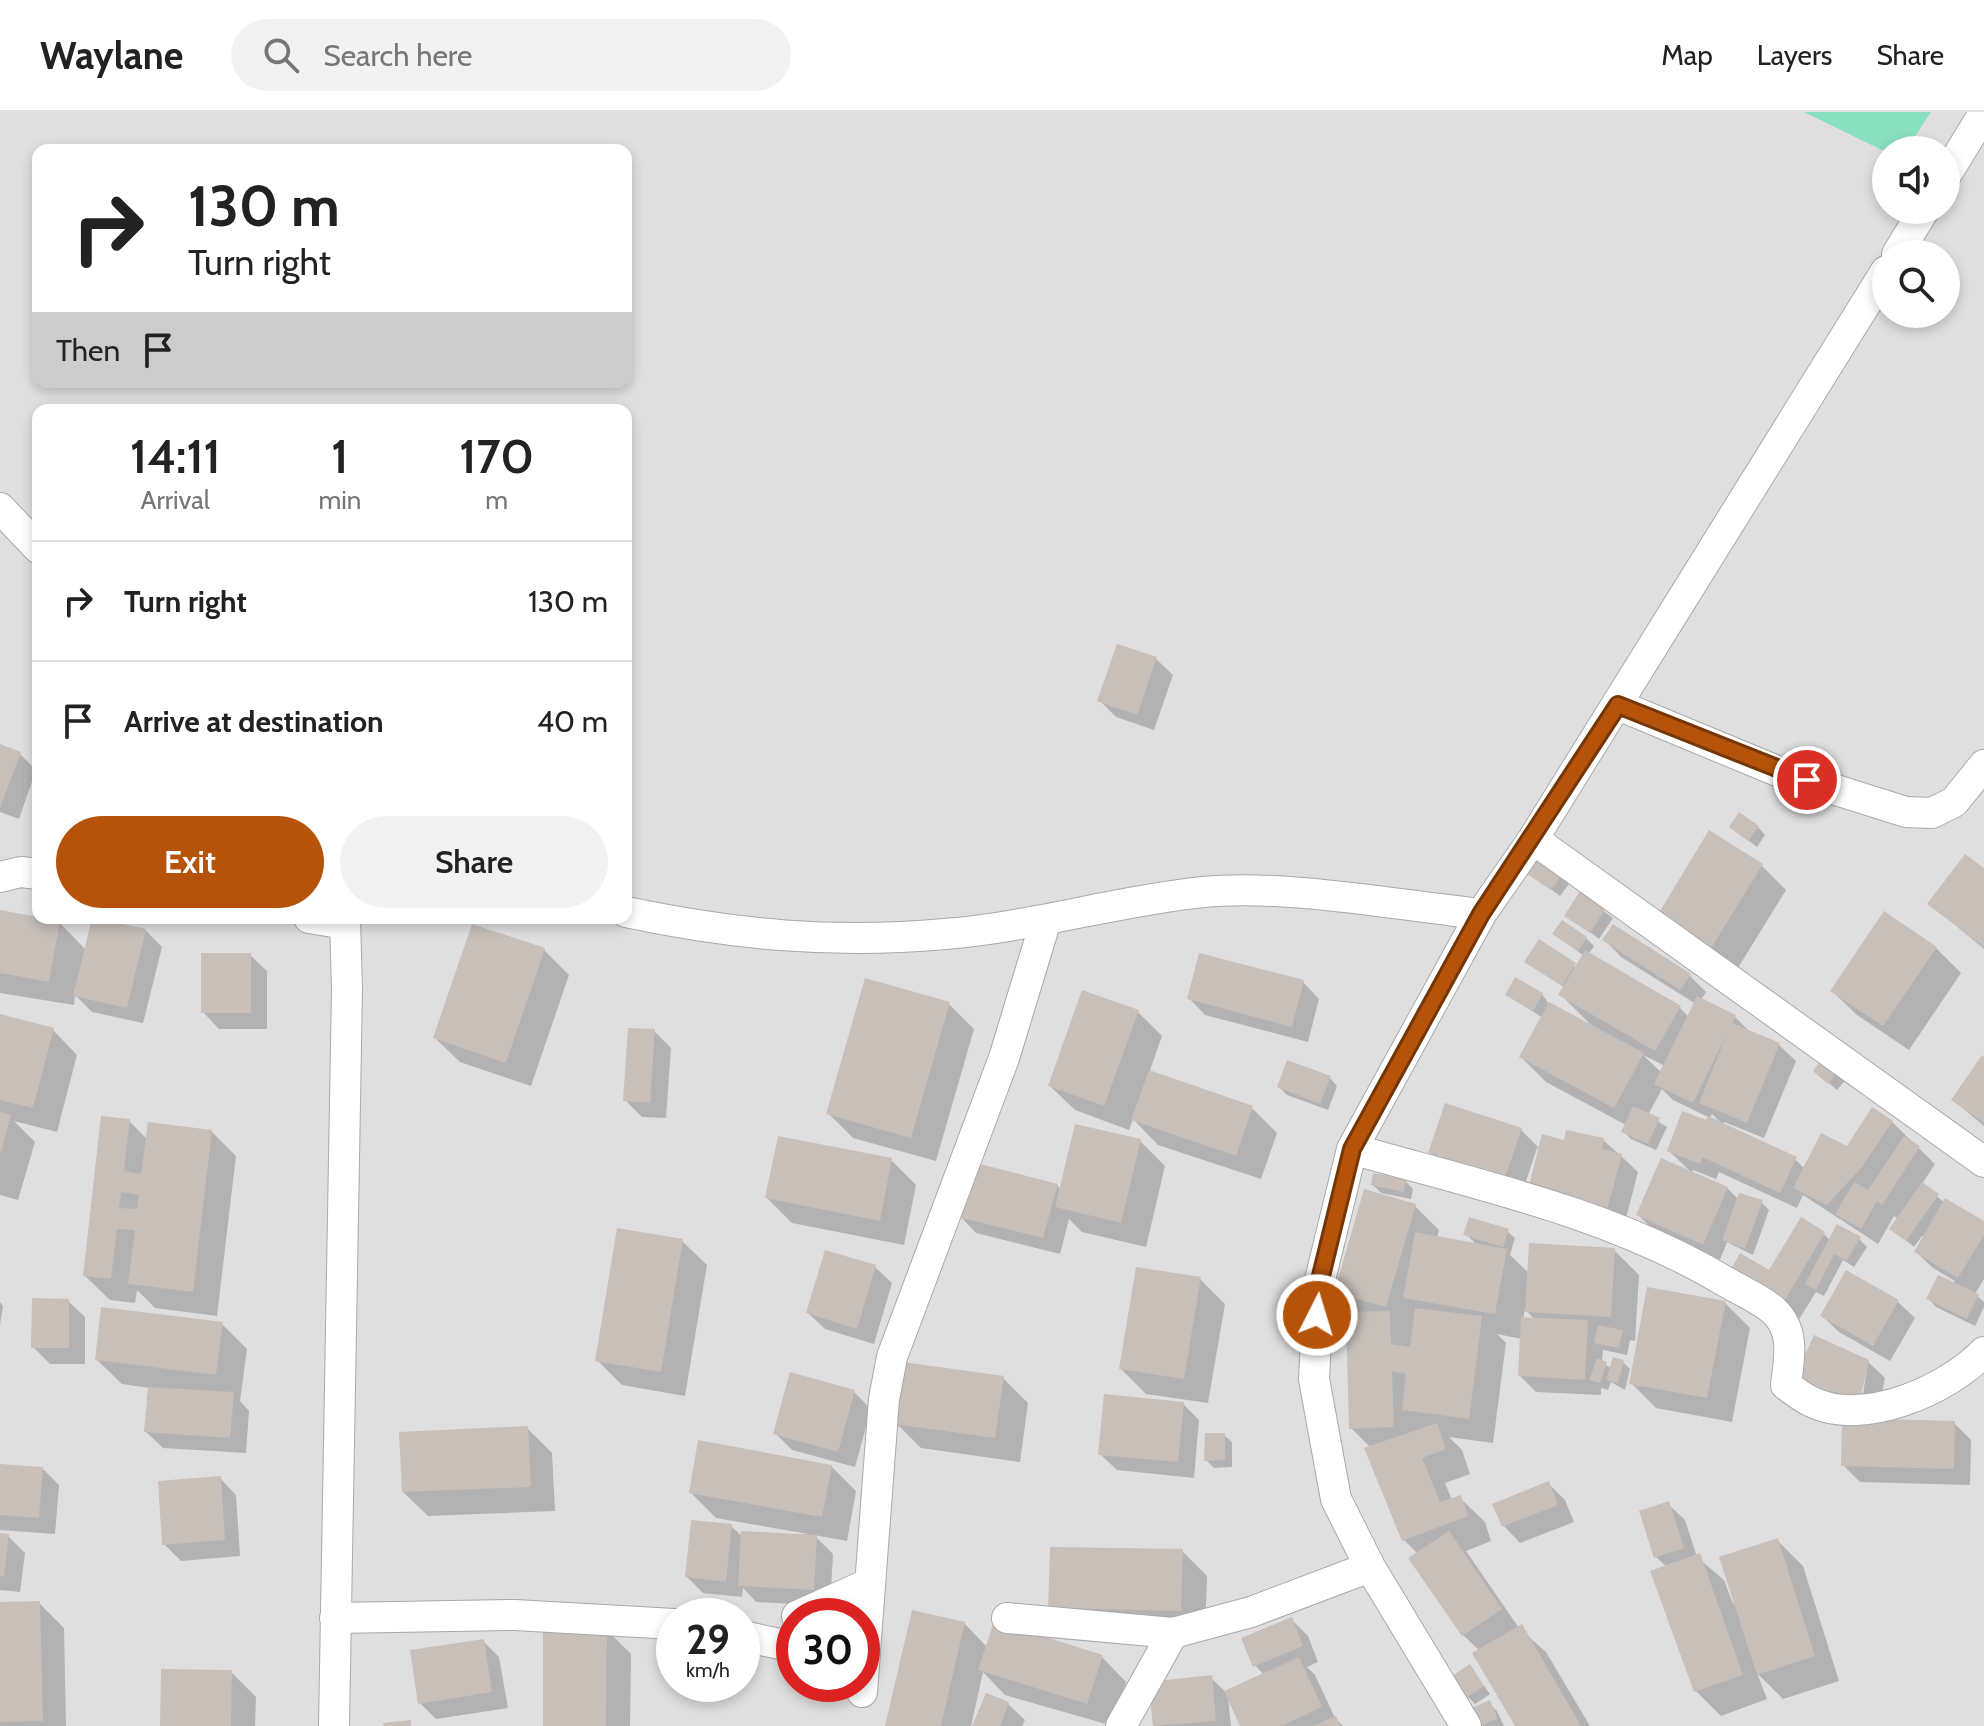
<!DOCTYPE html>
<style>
:root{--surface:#fff;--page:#f2f2f2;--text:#222;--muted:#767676;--line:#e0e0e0;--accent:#b45309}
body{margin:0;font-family:Cabin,sans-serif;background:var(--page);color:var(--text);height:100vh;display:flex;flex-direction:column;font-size:30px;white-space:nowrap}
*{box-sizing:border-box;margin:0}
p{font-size:26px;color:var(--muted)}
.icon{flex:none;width:44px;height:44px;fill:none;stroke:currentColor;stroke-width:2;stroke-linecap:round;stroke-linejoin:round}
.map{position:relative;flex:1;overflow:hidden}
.side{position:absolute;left:32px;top:292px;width:600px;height:520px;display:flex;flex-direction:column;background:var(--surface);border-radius:16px;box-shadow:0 4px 12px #0003}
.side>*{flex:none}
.guide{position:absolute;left:32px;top:32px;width:600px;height:244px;border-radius:16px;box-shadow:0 4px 12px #0003;background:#fff;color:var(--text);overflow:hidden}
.fabs{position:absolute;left:1872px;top:24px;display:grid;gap:16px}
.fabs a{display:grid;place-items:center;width:88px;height:88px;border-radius:50%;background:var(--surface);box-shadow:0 4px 12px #0003;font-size:40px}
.speed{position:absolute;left:656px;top:1486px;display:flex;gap:16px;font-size:40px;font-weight:700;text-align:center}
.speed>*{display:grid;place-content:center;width:104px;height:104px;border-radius:50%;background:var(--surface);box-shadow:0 4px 12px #0003;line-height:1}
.speed small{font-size:20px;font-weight:400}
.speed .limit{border:12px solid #d22;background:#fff;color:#111}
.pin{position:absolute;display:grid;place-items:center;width:68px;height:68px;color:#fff;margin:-34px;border:4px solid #fff;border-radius:50%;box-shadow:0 2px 8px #0007}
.me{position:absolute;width:88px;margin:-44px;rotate:5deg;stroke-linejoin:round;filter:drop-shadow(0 0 6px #0008)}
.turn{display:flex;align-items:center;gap:28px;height:168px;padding:0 24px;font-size:36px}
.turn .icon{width:104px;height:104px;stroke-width:2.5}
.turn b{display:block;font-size:56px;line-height:68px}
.then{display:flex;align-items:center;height:76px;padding:0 24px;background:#0003;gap:16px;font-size:30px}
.eta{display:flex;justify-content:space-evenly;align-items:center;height:136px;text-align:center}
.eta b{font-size:48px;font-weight:600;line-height:56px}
.button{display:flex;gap:16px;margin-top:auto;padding:16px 24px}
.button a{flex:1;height:92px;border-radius:48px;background:var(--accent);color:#fff;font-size:32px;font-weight:600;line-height:92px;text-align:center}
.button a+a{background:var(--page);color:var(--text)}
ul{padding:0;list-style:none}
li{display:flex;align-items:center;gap:24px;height:120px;padding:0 24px;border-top:2px solid var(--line)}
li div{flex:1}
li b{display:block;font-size:30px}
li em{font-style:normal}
header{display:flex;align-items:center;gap:48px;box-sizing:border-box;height:112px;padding:0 40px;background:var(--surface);border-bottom:2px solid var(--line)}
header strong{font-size:38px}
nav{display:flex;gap:44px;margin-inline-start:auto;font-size:28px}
.search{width:560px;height:72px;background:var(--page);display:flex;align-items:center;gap:20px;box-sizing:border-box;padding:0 28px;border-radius:44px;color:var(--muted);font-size:30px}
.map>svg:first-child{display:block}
.residential{fill:#e0dfdf;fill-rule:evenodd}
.pitch{fill:#88e0be}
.shadow{fill:#0003;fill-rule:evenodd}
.building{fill:#c7bfb8;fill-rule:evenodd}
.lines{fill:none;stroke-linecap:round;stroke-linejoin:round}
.minor-casing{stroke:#a9a9a9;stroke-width:32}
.minor{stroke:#fff;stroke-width:30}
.route-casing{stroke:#753606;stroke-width:20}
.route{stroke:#b45309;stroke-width:14}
</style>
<header>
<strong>Waylane</strong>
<div class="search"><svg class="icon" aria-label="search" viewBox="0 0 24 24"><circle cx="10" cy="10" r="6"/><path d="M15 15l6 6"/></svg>Search here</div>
<nav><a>Map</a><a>Layers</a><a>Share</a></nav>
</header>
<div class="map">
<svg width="1984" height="1614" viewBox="0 0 1984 1614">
<rect width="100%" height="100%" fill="#f2efe9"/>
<path class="residential" d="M0,0H1984V1614H0ZM38,38H626V270H38ZM1886,38H1946V98H1886ZM1886,142H1946V202H1886ZM38,298H626V806H38ZM674,1504H742V1572H674ZM794,1504H862V1572H794Z"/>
<path class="pitch" d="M1804,0H1931L1906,38L1886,40Z"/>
<path class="shadow" d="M1156,547L1173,563L1154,618L1116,605L1100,589Z
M0,634L20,642L36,658L19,707L0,700Z
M1731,715H1758L1765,723L1757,735Z
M1761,753L1786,778L1733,864L1681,833Z
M1984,759V837L1930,792Z
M1530,762L1561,764L1569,772L1560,784Z
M1581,782L1613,806L1599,827L1567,803Z
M0,800L59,810L86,838L145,818L162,835L143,911L92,900L75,883L74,893L0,881Z
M1555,822L1586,826L1594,834L1588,843L1680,896L1689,905L1696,892L1621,845L1605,828L1690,864L1706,880L1701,888L1735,905L1751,921L1779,933L1796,949L1764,1026L1724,1010L1723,1013L1795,1047L1805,1057L1892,1010L1935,1052L1922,1072L1945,1091L1984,1111V1167L1975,1182L1984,1190V1195L1975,1214L1936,1195L1929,1187L1955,1169L1933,1156L1916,1140L1925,1125L1922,1124L1914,1135L1892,1117L1898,1107L1894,1104L1878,1132L1803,1083L1797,1096L1719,1060L1716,1067L1693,1058L1692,1061L1727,1076L1739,1088L1761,1090L1769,1098L1753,1143L1727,1130L1720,1148L1655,1119L1638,1103L1691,1060L1669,1039L1710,1006L1673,988L1662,977L1648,1003L1667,1015L1656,1038L1631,1027L1623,1019L1626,1013L1546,970L1521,945L1543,906L1507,883L1542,882L1549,892L1592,914L1561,883L1565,876L1526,849L1577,855L1584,844ZM1643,943L1665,954L1662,961ZM1712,1002L1723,1013L1709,1007Z
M1936,836L1961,861L1909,938L1857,903L1832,879Z
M544,838L569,863L531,974L460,950L435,926Z
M250,843L267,859V917H219L203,900Z
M1303,870L1319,887L1308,930L1205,903L1189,886Z
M949,892L974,917L936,1049L853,1026L828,1001Z
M1137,899L1162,924L1149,961L1252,996L1277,1021L1261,1067L1158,1033L1133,1007L1129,1018L1075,998L1050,974Z
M0,904L53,918L77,943L57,1020L14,1009L35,1030L18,1088L0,1083Z
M654,919L671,936L666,1006L642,1005L625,988Z
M1824,947L1847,966L1837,978L1823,966Z
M1984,947V1014L1953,988Z
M1330,966L1337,974L1328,998L1287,983L1279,975Z
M129,1009L148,1028L212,1020L236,1044L217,1204L155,1196L137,1178L135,1191L110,1188L85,1164Z
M1521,1018L1540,1037L1566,1030L1603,1028L1621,1044L1638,1060L1624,1114L1540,1037L1537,1036L1522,1081L1447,1057L1431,1041Z
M1140,1029L1165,1054L1146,1135L1082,1120L1069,1107L1060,1142L976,1121L960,1104L1057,1073L1061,1078Z
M891,1048L916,1073L904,1133L792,1111L767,1086Z
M1405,1069L1413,1077L1411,1087L1381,1081L1373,1073Z
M1415,1094L1439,1118L1437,1126L1477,1133L1466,1122L1507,1119L1515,1126L1510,1143L1529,1161L1614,1138L1639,1163L1635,1229L1630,1228L1627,1243L1603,1238L1602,1250L1612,1257L1623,1250L1630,1257L1625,1278L1611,1270L1608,1278L1601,1276V1283L1536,1280L1520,1264L1522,1227L1497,1222L1506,1231L1493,1331L1449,1325L1462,1338L1470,1362L1445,1371L1452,1388L1460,1386L1485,1410L1491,1429L1466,1439L1519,1516L1546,1540L1590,1614H1517L1480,1539L1463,1523L1411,1447L1418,1442L1404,1428L1371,1336L1351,1316L1358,1202L1336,1180ZM1525,1197L1535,1208L1523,1207Z
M1824,1122L1830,1128L1859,1127L1867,1135L1854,1155L1843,1148L1824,1184L1816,1180L1798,1209L1731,1162L1770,1161Z
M682,1129L707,1153L685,1284L622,1273L597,1248Z
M875,1155L892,1171L874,1232L825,1217L808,1201Z
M1847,1161L1898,1190L1915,1206L1890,1249L1839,1220L1822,1204Z
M1200,1167L1225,1192L1208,1291L1146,1282L1121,1257Z
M68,1189L85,1205V1252H50L33,1235Z
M0,1190L3,1194L0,1213Z
M1725,1191L1750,1216L1732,1310L1656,1296L1631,1271Z
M222,1212L247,1237L240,1289L249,1299L246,1341L163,1336L146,1320L150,1276L122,1272L97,1248Z
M1868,1250L1885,1266L1876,1308L1860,1301Z
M1003,1266L1028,1291L1020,1350L921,1336L896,1311Z
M854,1280L871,1297L855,1355L792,1338L775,1321Z
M1183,1292L1199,1308L1194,1366L1117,1358L1100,1342Z
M1954,1311L1971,1328L1970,1373L1860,1370L1843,1353Z
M527,1316L552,1341L555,1399L428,1404L403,1380Z
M1224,1323L1232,1330V1355L1214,1356L1206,1348Z
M0,1354L43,1357L59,1373L55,1422L0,1418Z
M831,1354L856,1379L847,1429L814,1423L833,1442L830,1494L756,1490L743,1476L742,1485L703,1481L687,1465L731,1414L743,1425L808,1422L716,1406L691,1381Z
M220,1366L236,1383L240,1444L181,1449L164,1432Z
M1549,1372L1565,1388L1574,1410L1520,1431L1504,1414Z
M1668,1392L1685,1408L1697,1445L1724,1468L1733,1492L1778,1429L1803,1454L1839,1569L1783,1587L1757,1561L1767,1587L1721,1604L1696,1579L1667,1455L1656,1445Z
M0,1423L8,1424L25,1441L20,1480L0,1478Z
M1182,1439L1207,1464L1205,1523L1050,1495Z
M39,1491L64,1516L66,1614H0V1492Z
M1291,1507L1308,1524L1318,1550L1307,1555L1315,1563L1335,1606L1343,1614H1242L1228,1585L1231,1614H1155L1150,1572L1211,1566L1226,1580L1264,1563L1255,1553Z
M964,1511L988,1536L1102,1545L1126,1570L1113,1614L1005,1583L983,1560L971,1614H887Z
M606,1517L631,1542L630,1614H545Z
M483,1529L499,1545L508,1596L436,1607L420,1591Z
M1470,1555L1490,1582L1475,1592L1467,1584Z
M231,1560L256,1585L255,1614H162Z
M1489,1591L1497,1599L1504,1614H1483L1475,1597Z
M1008,1592L1025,1608L1022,1614H974Z"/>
<path class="building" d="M1117,532L1157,545L1137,603L1097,589Z
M0,632L21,640L0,696Z
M1739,700L1759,714L1748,729L1729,715Z
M1709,718L1763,752L1708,841L1654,809Z
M1965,742L1984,756V835L1927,792Z
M1538,746L1562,763L1551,778L1527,762Z
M1580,779L1606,796L1590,821L1564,804Z
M0,798L60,809L49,870L0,861Z
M1884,799L1937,835L1883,914L1830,879Z
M92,806L146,817L127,896L73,884Z
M1562,808L1587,825L1578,839L1552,822Z
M472,812L545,836L506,951L433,926Z
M1613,812L1691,862L1680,878L1602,828Z
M1539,827L1576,851L1562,874L1524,850Z
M1585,838L1681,894L1655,939L1558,883Z
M201,841H251V901H201Z
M1199,841L1304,868L1292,915L1187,887Z
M1515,865L1543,881L1533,899L1505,883Z
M865,866L950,890L911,1026L826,1002Z
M1082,878L1139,898L1104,994L1048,974Z
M1697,884L1736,903L1732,911L1780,931L1747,1011L1699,991L1727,922L1693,991L1654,972Z
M1549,890L1644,941L1614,996L1519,945Z
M0,902L54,916L33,996L0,988Z
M628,916L655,917L650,991L623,989Z
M1982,943L1984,945V1011L1951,988Z
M1824,944L1840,957L1828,972L1813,959Z
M1287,948L1331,964L1320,992L1277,975Z
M1149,958L1253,994L1236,1044L1131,1008Z
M1445,991L1522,1016L1505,1066L1428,1041Z
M1633,994L1660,1006L1648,1032L1621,1020Z
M1872,995L1893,1009L1862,1055L1827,1093L1793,1076L1821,1021L1847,1034Z
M1682,999L1706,1008L1708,1004L1797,1045L1780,1081L1702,1045L1700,1052L1667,1039Z
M0,1000L11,1003L1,1040L0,1039Z
M101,1004L130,1007L124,1059L141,1062L148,1010L212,1018L193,1180L128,1172L135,1118L117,1117L111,1167L83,1164ZM121,1080L139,1083L137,1097L119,1096Z
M1075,1012L1141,1027L1121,1111L1055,1095Z
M1566,1018L1604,1026L1602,1037L1622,1042L1607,1098L1528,1078L1542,1022L1564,1028Z
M778,1024L892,1046L880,1109L765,1086Z
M1904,1024L1920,1034L1882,1093L1877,1089L1861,1117L1835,1102L1854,1070L1868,1078Z
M1661,1046L1728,1075L1703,1133L1636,1103Z
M972,1050L1058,1072L1043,1126L958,1105Z
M1373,1061L1406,1067L1404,1080L1371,1073Z
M1922,1070L1939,1082L1906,1129L1889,1117Z
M1364,1077L1416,1092L1386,1195L1334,1181Z
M1739,1081L1763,1088L1745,1137L1722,1128Z
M1945,1086L1984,1109V1123L1958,1166L1914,1140Z
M1469,1105L1509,1117L1503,1135L1463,1123Z
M1801,1105L1825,1120L1782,1193L1728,1163L1740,1141L1769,1158Z
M1837,1112L1861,1125L1846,1149L1834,1142L1816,1178L1805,1172Z
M617,1116L683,1127L661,1260L595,1249Z
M1415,1120L1507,1137L1495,1202L1403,1186Z
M1529,1131L1615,1136L1611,1205L1525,1200Z
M825,1138L876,1153L857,1217L806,1201Z
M1136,1155L1201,1165L1184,1267L1119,1257Z
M1846,1158L1899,1188L1873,1234L1820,1204Z
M1938,1163L1979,1182L1967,1207L1926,1187Z
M1647,1175L1726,1189L1707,1286L1629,1272Z
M32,1186L69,1187V1236H31Z
M101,1195L223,1210L216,1263L95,1248Z
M1415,1196L1482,1204L1469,1307L1402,1298L1406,1262L1392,1259L1394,1315L1349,1317L1346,1200L1390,1199L1391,1232L1410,1235Z
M1521,1205L1588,1208L1585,1268L1518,1264Z
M1598,1213L1623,1218L1619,1236L1594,1231Z
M1814,1223L1869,1248L1859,1293L1794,1267Z
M1613,1245L1624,1248L1618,1271L1606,1268Z
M1597,1246L1607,1250L1600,1271L1589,1268Z
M903,1250L1004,1264L995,1326L894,1312Z
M790,1260L855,1278L838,1340L773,1322Z
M148,1275L234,1280L230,1326L144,1320Z
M1104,1282L1184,1290L1178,1350L1098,1343Z
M1842,1306L1955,1309L1954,1357L1841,1354Z
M1437,1311L1446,1337L1422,1346L1440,1390L1461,1383L1468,1404L1402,1429L1364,1336Z
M528,1314L531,1375L402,1380L399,1320Z
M1205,1321H1225V1348L1204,1349Z
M698,1328L832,1353L822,1405L689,1381Z
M0,1352L43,1355L39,1406L0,1403Z
M221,1364L225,1428L162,1433L158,1369Z
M1549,1369L1558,1393L1502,1415L1492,1392Z
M1669,1389L1684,1436L1654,1446L1639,1399Z
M691,1408L732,1412L726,1470L685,1465Z
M741,1419L817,1423L814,1478L738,1474Z
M1449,1419L1502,1497L1462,1524L1408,1446Z
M0,1421L9,1422L4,1465L0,1464Z
M1778,1426L1815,1544L1757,1563L1719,1445Z
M1050,1435L1183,1437L1181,1499L1048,1496Z
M1700,1441L1743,1563L1694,1580L1650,1459Z
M40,1489L43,1609L0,1610V1490Z
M912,1498L965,1510L941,1614H885Z
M1292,1505L1303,1534L1253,1555L1241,1526Z
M994,1509L1103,1543L1087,1592L978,1558Z
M1522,1512L1581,1614H1515L1472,1541Z
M543,1515H607L606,1614H543Z
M484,1527L492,1580L418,1592L410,1538Z
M1299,1545L1322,1595L1282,1614H1240L1224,1579Z
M1470,1552L1484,1574L1466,1586L1452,1564Z
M161,1557L232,1558L231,1614H160Z
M1212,1563L1216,1609L1153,1614L1148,1570Z
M986,1581L1009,1590L1000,1614H972Z
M1490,1588L1498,1607L1480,1614L1472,1596Z
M1336,1604L1340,1614H1314Z
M411,1608V1614H384L383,1611Z"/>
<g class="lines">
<g class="minor-casing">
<path id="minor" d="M1946,63L1984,1
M1897,142L1924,98
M0,396L38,436
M1618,593L1782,661L1906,700L1932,701L1954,690L1984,653
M1533,727L1984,1050
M0,765L21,760L38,762
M626,800C735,823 834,832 945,822C1032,815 1116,789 1203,780C1285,772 1397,793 1481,802
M309,806L345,812
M1352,1037C1478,1073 1607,1100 1721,1167C1737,1177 1759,1186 1773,1198C1796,1219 1789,1247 1786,1273C1794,1279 1803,1286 1812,1290C1864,1315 1947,1278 1984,1240
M797,1504L870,1471
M335,1506L515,1503L674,1512
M1007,1506L1173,1521L1251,1500L1370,1455
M742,1524L794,1535
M862,1580L884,1287L892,1245L1004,946L1046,808
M334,1614L347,877L345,806
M1121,1614L1173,1521
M1466,1614L1370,1455L1336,1387L1314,1267L1319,1172L1352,1037L1481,802L1533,727L1886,159"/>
</g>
<use href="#minor" class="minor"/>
</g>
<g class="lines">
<g class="route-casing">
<path id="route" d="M1317,1203L1319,1172L1352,1037L1481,802L1618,593L1807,668"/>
</g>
<use href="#route" class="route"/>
</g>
</svg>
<div class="fabs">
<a><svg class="icon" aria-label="sound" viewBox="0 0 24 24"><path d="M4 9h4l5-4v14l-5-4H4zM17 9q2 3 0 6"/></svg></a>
<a><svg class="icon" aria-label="search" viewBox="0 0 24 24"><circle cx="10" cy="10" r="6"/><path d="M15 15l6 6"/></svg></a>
</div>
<div class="speed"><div>29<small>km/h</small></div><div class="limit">30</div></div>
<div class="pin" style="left:1807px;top:668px;background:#d93025"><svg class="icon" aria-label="arrive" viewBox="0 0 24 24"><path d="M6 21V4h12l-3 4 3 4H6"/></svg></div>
<svg class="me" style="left:1317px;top:1203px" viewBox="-20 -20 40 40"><circle r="17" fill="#b45309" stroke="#fff" stroke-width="3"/><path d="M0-11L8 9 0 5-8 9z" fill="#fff"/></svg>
<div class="guide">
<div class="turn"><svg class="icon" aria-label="right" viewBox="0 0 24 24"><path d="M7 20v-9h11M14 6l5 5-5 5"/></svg><div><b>130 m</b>Turn right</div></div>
<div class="then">Then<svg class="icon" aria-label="arrive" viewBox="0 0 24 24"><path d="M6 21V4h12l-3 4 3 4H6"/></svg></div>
</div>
<section class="side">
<div class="eta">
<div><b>14:11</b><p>Arrival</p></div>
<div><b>1</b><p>min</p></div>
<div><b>170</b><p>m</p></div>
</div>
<ul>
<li><svg class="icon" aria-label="right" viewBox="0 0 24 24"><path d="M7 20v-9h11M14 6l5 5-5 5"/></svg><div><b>Turn right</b></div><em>130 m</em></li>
<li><svg class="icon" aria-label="arrive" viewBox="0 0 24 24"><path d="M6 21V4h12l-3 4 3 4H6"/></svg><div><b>Arrive at destination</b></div><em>40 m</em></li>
</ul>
<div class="button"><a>Exit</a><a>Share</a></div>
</section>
</div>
